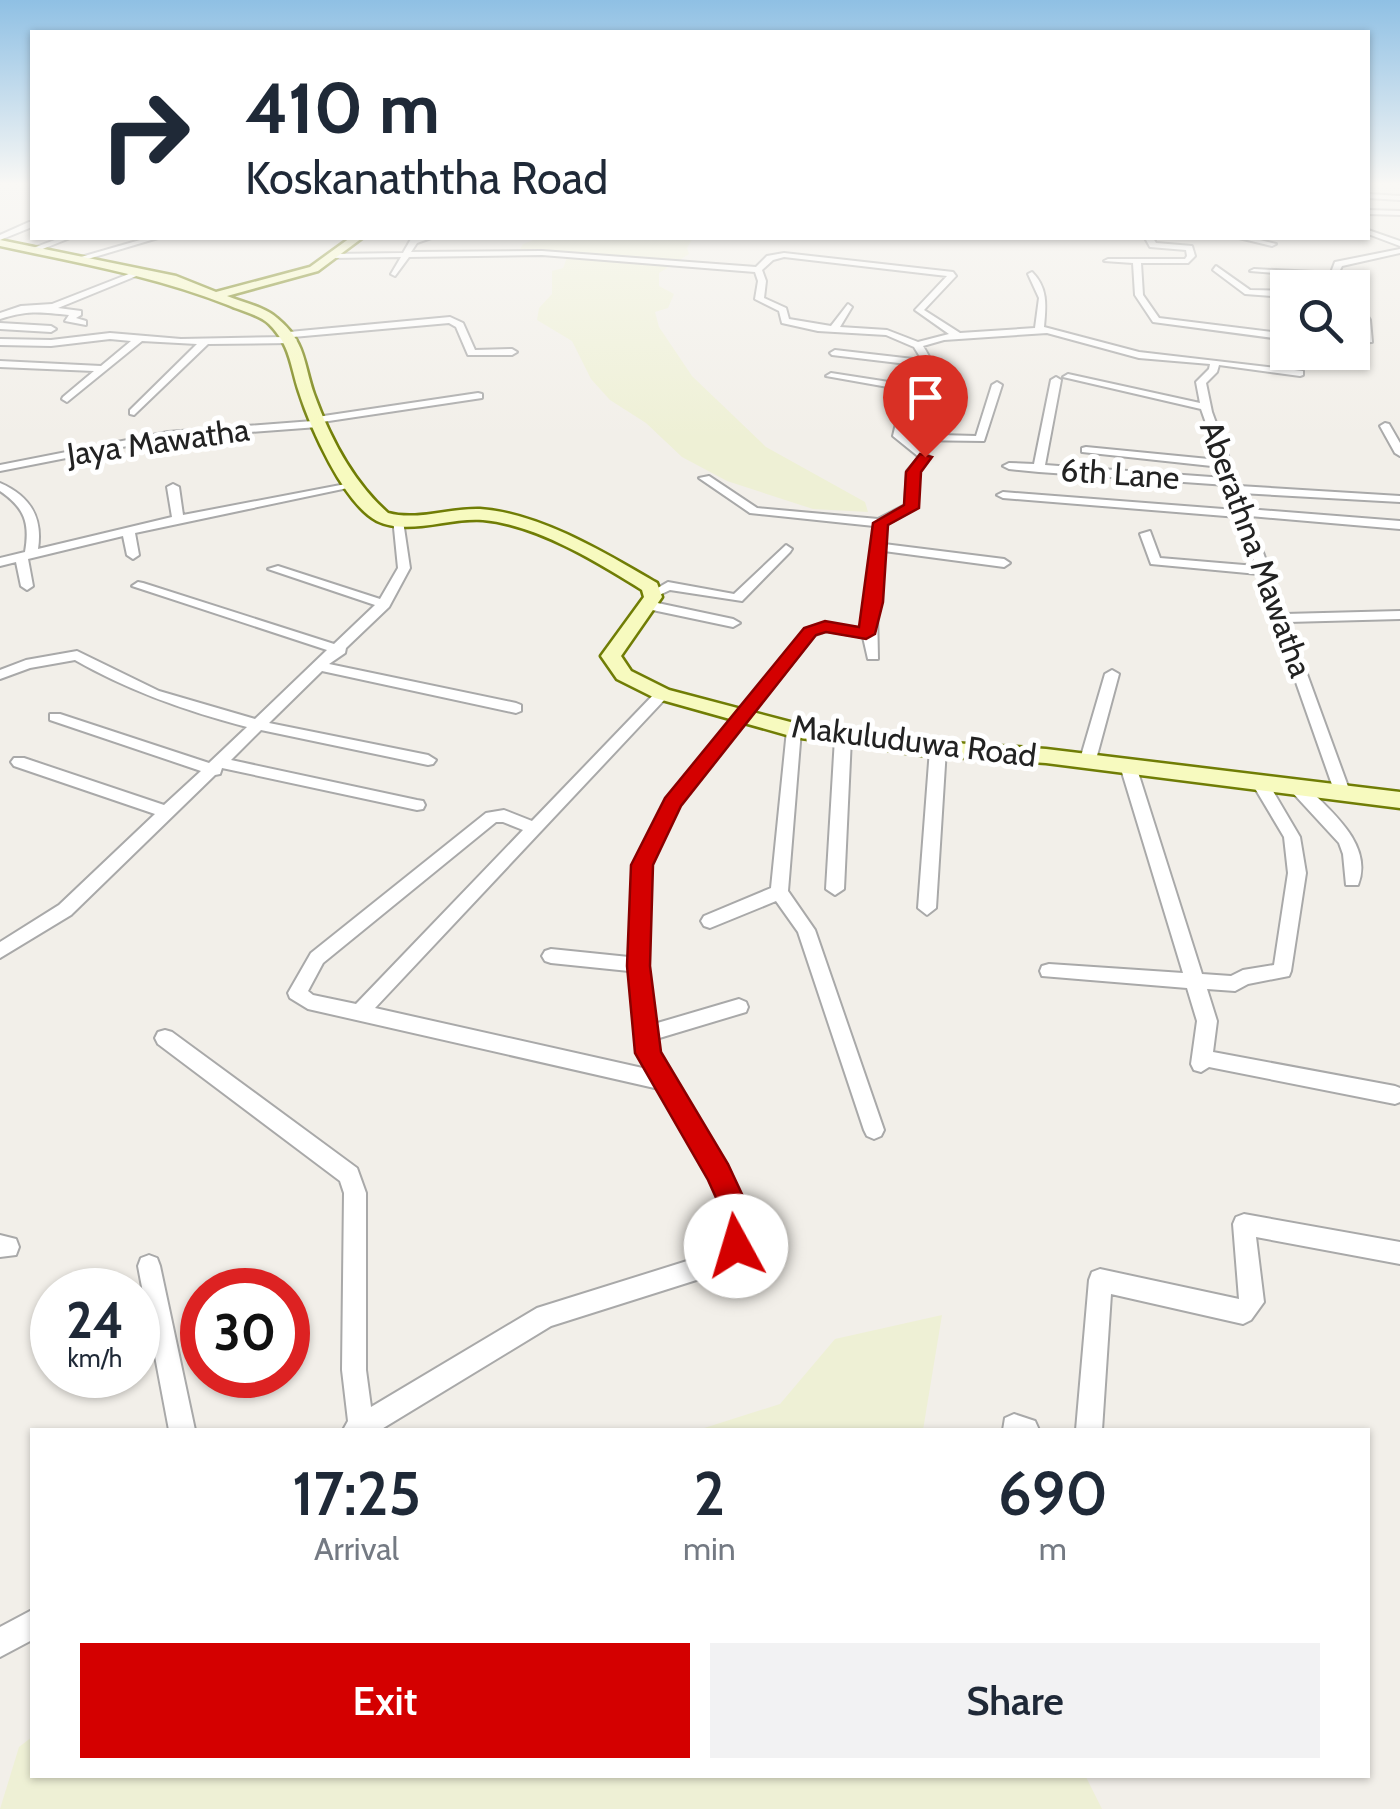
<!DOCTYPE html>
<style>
:root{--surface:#fff;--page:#f2f2f3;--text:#1f2937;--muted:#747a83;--accent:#d40000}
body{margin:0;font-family:Cabin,sans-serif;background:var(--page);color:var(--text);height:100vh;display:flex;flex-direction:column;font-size:38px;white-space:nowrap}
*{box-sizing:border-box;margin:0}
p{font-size:32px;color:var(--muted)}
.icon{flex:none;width:55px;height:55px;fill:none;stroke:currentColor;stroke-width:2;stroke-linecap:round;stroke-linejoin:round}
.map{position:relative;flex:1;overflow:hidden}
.details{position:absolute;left:30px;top:1428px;width:1340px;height:350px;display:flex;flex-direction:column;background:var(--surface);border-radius:0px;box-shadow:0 2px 8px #0004}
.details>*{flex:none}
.top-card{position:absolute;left:30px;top:30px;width:1340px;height:210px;border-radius:0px;box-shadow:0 2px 8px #0004;background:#fff;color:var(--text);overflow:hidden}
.controls{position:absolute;left:1270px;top:270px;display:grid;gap:20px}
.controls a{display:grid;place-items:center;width:100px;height:100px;border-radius:0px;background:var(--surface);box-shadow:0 2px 8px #0004;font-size:50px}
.speed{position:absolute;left:30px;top:1268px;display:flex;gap:20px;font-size:50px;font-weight:700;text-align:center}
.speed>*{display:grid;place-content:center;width:130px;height:130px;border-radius:50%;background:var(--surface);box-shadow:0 2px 8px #0004;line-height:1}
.speed small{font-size:25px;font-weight:400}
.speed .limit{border:15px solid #d22;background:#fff;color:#111}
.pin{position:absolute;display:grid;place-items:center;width:85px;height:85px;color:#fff;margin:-102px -42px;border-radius:50% 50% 50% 0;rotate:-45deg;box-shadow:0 0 10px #0007}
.pin .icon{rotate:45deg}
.me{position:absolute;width:110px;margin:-55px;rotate:354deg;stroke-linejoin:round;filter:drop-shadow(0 0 8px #0008)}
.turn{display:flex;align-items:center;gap:35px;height:210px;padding:0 50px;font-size:45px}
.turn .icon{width:130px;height:130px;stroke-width:2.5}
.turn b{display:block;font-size:70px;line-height:85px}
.eta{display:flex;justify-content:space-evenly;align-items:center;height:170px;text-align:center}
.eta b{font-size:60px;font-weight:600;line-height:70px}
.action{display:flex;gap:20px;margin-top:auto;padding:20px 50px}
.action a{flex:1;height:115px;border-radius:0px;background:var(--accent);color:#fff;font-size:40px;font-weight:600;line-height:115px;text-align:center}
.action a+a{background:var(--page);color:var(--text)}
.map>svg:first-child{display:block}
.farmland{fill:#eef0d5}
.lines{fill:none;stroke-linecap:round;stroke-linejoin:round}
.street-casing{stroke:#a9a9a9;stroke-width:4}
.secondary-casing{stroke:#707d05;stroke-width:5}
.street{fill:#fff;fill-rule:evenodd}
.secondary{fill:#f7fabf;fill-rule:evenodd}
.route{fill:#d40000;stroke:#8a0000;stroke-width:2.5}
.labels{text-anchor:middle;stroke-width:10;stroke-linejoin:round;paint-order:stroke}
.far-street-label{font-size:32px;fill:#222;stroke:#fff}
</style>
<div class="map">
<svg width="1400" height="1809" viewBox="0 0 1400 1809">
<rect width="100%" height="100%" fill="#f2efe9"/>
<path class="farmland" d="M539,238H693L687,248L689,254L659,273V286L674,294L668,308L655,312L659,327L692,376L766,447L865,502L868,512L813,509L727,481L682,457L646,423L610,400L591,379L572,341L537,320L539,308L552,294V271L563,268L568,255L518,253L523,244Z
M942,1315L923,1430H698L780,1404L835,1339Z
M32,1737V1775H1085L1102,1809H0L19,1747Z"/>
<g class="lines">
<g class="street-casing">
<path id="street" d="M1368,194L1400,196V200L1368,198Z
M1368,210L1400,211V215L1368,214Z
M29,222H32V227L0,240V235Z
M1368,230L1400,241V246L1368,234Z
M60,238H70L35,252L28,250Z
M147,238H158L81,261L74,259Z
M431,238L417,243L411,252L542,251L756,267L767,256L784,253L953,272L956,276L924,310L960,333L1035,328L1039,298L1028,274L1032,272C1048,288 1046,305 1044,327L1139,352L1303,371V375L1300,376L1219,365L1217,372L1206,383L1212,412L1239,486L1400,496V502L1241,493L1247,509L1400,521V529L1250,516L1285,614L1400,611V619L1288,622L1350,792L1342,797L1336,796L1258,574L1151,564L1140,534L1150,531L1160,558L1256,566L1238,517L1003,498L997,495L1003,492L1236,510L1227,485L1039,472L1009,469L1003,466L1009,463L1034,464L1051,380L1056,377L1061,380L1045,465L1225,478L1221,467L1082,452V448L1086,447L1219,460L1201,409L1063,377L1068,374L1200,403L1196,382L1209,369L1210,364L1139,358L1047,333L944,340L923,346C954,395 914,388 904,434L976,436L992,385L997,382L1002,385L984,441L910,440L930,457L919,471L917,507L886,525L884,544L1004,559L1010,563L1004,567L884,551L877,609L878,659H868L863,637L826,631L815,635L679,805L650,865L647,965L654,1024L739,999L746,1002L748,1007L746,1012L656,1039L658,1052L727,1165L751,1220L744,1254L709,1276L551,1326L380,1430H343L348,1421L342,1370L344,1193L340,1181L158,1044L155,1038L158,1032L165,1030L172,1032L357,1168L366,1193V1370L371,1407L537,1308L703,1256L726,1240L729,1220L711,1178L659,1089L308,1009L290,998L288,993L311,953L486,813L504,810L532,821L657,691L662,690L669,694L667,697L375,1008L647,1069L638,1053L629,971L551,963L545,961L542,956L545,951L551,949L629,957L634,865L664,803L805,629L825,623L863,629L873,539L874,526L750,513L699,478L709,476L757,508L878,519L905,505L907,471L919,457L893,436L898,415L916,392L826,376L831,373L921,387L926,378L924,366L832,355L830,353L835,350L922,360L914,347L886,335L818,331L782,323L779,311L755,299L758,281L755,272L542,255L409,257L395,276L391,274L401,257L331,258L327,256L331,254L403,253L411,239ZM784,257L947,276L915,310L949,334L918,342L887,330L840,327L852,307L848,304L831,326L789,319L786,308L764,298L766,281L762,270L773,260ZM496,822H503L523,830L356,1004L313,995L308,991L323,963Z
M1145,238H1153L1156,243L1192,246L1195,256L1188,263H1141L1143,295L1159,318L1288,334V340L1153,322L1135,295L1133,263L1104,261L1108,259H1185L1187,256L1186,250L1150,247Z
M1239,238H1252L1276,244L1272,246Z
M1400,249V253L1342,266L1340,270L1351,288H1342L1337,278L1250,271L1254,269L1334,273L1332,270L1335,262Z
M1216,266L1250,290L1288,291V297L1245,294L1213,270Z
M139,270L146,272L58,308L81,311V315L76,318L86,321V325L65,321L69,315C41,312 28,310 0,319V313L21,306L52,304Z
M1352,294L1370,320L1372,342L1352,343V337H1364C1362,322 1352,309 1352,294Z
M450,317L463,323L475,350L512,349L517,352L512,355H468L456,327L449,323L293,337L297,340L292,343L208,344L134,415L130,414V410L197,344L142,341L67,402L62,399L63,397L94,371L0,367V361L101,366L131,341L110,339L51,346L0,345V339L51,340L110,333L181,339L287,337L284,335L289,332Z
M0,323L51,326L56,329L51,332L0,329Z
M478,393L482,394V398L322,422V426L318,427L168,438L0,471V465L168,432L313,421L317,417Z
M1385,423L1389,424L1400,443V456L1395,453L1380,426Z
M0,483C30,496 43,517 38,549L172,517L167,487L173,484L179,487L183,515L351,483L357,486L135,533L139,555L133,559L127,555L123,536L28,559L33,586L27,590L21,586L16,562L0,566V558L25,552C30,523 25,508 0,491Z
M393,518L403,521L410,568L389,607L346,648L345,653L329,664L516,703L521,705V711L516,713L322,671L269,723L428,755L436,760L433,764L428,765L261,730L231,760L417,800L423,801L425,805L423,809L417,810L222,768L220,774L215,775L71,915L0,958V942L59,905L155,814L14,766L11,762L14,758H24L164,805L201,771L50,720V714H60L209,763L247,727C186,711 129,691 75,660L30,668L0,679V670L26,660L77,651L159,691L255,719L327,650L132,586L138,582L143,583L334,644L375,605L268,569L278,566L380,599L398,568Z
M786,545L792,549L790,552L742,601L670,590L655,597L649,593L668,582L734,594Z
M648,601L733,619L740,623L733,627L643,608L641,605Z
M1112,670L1119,674L1095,763L1092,767H1082L1079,763L1105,674Z
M794,725L801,730L788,891L815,930L884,1130L881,1136L874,1139L867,1136L864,1130L798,932L776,901L710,928L704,926L701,921L704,916L771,888L787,730Z
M843,733L851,738L844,889L835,895L826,889L835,738Z
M938,744L946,749L936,908L927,915L918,908L930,749Z
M1129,764L1137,769L1202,974L1231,976L1243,970L1274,965L1288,873L1284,837L1253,785L1255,781H1267L1300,837L1306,873L1291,971L1289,976L1248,984L1235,991L1207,989L1217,1021L1213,1052L1395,1086L1400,1088V1102L1395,1104L1209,1067L1201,1072L1194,1070L1191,1064L1197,1021L1187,988L1042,976L1040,971L1042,966L1049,964L1183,973L1121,769Z
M1298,783L1304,784C1330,811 1374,844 1358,885H1346L1343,854L1339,843L1292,792L1290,788L1292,784Z
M1244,1214L1400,1242V1264L1256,1237L1264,1302L1251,1320L1243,1324L1111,1294L1102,1430H1076L1089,1280L1092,1272L1100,1269L1239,1299L1233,1224L1236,1217Z
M0,1235L16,1239L19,1247L16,1255L0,1257Z
M149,1255L157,1258L160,1266L195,1430H169L138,1266L141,1258Z
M1014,1414L1035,1421L1039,1430H1003L1005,1418Z
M32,1610V1640L0,1657V1627Z"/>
</g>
<g class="secondary-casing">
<path id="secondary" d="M350,238H362L318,271L227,296C242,302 265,307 277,318C306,342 303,362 314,394C330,438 353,482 388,513C417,521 450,508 480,509C540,513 607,554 657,583L662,597L621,656L631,671L669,690L794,723L921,741L1046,749L1400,792V808L1046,763L921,755L794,737L655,698L617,679L601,656L644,597L642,590C597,562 537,525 483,520C450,517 408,536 377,521C344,504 310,427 299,392C290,365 291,346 269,324C260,315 241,311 228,305C155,276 78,263 0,246V240L176,276L216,292L310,267Z"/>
</g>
<use href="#street" class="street"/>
<use href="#secondary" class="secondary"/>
</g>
<linearGradient id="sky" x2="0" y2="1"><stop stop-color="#8fc0e4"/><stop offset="0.42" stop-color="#f9f8f5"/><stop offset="1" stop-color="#f9f8f5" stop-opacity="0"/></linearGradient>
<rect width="1400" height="438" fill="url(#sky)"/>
<path class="route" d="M920,454L932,457L921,472L919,508L888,525L883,602L875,634L866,639L826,632L816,635L681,806L653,865L650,966L661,1052L728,1164L754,1220L746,1256L736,1260L725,1256L721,1246L726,1220L708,1180L635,1053L627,966L631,865L665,798L804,628L825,621L859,627L873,523L904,505L906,472Z"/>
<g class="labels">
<g class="far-street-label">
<text transform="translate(158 442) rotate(-8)" y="11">Jaya Mawatha</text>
<text transform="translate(1120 474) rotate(4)" y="11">6th Lane</text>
<text transform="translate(1256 549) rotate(70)" y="11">Aberathna Mawatha</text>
<text transform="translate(914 741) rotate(7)" y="11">Makuluduwa Road</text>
</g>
</g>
</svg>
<div class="controls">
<a><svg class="icon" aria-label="search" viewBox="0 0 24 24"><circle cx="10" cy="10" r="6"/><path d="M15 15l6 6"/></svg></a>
</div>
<div class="speed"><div>24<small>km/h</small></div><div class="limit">30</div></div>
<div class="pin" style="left:925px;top:457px;background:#d93025"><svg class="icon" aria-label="arrive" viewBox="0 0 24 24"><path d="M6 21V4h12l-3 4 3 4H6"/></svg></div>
<svg class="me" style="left:736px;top:1246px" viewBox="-20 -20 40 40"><circle r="19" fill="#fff"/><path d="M0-13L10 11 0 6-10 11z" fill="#d40000"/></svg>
<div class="top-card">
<div class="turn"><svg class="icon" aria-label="right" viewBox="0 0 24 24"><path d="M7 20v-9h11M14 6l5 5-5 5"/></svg><div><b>410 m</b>Koskanaththa Road</div></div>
</div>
<section class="details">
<div class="eta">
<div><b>17:25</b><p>Arrival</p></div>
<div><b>2</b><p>min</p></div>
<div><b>690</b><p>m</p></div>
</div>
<div class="action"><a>Exit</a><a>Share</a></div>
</section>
</div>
